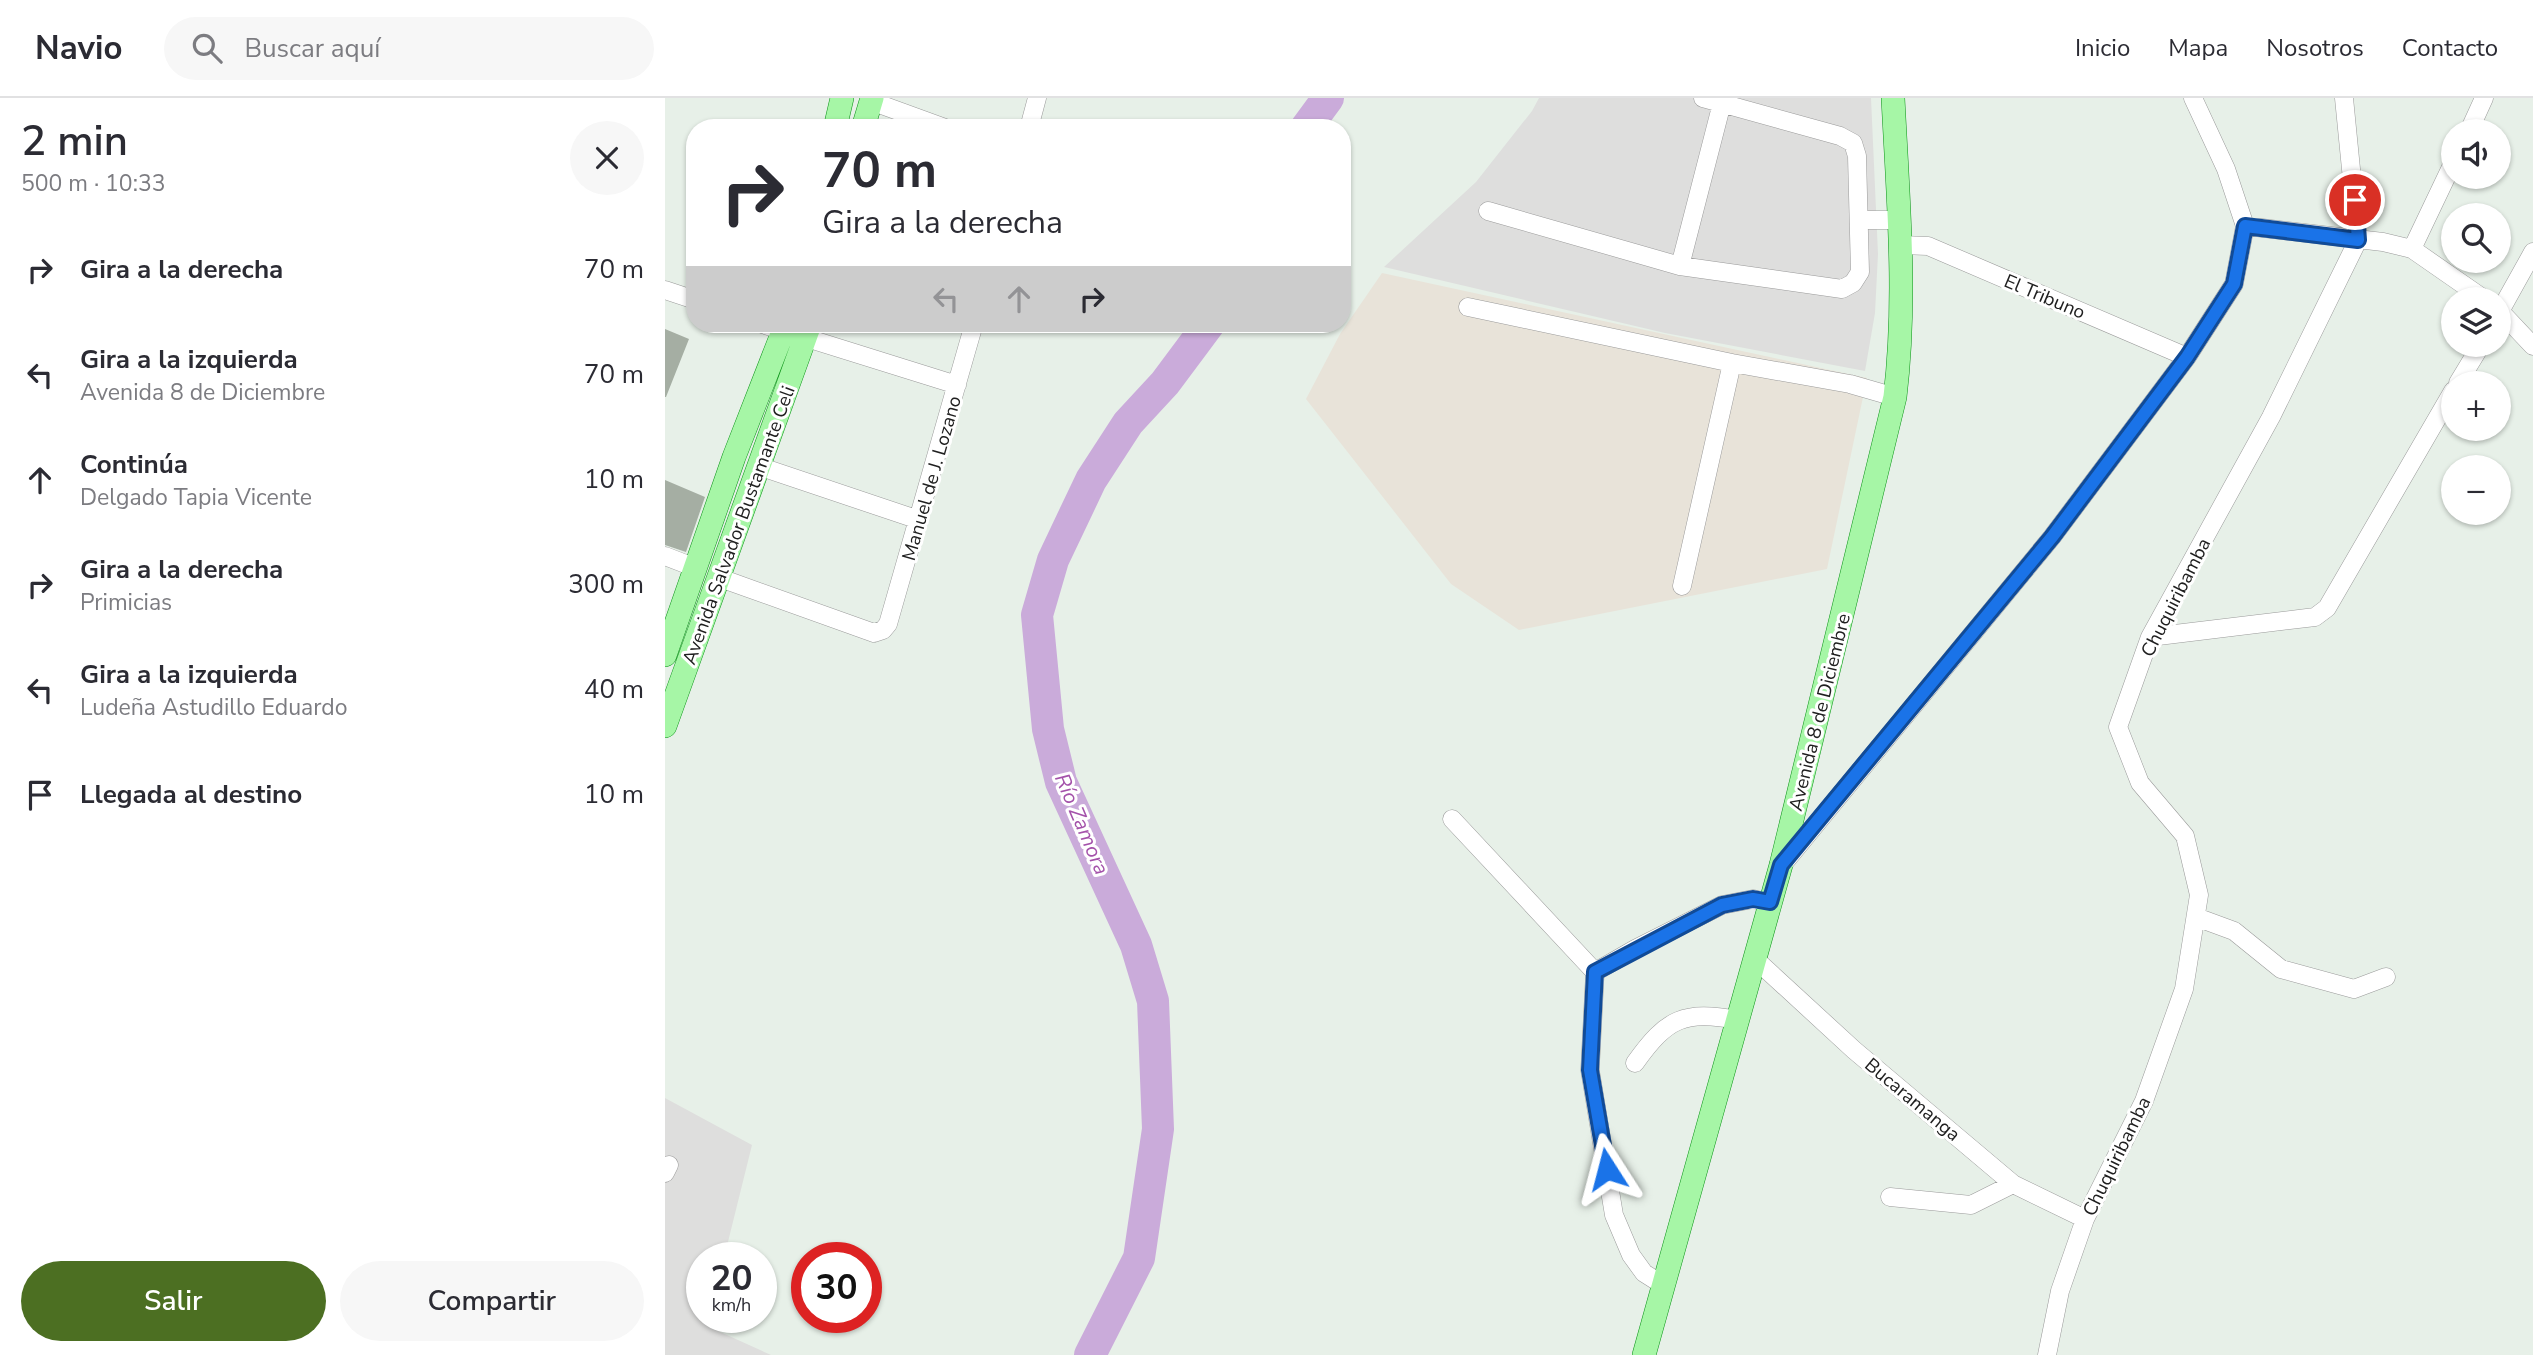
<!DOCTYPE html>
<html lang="es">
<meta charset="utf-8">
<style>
:root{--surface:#fff;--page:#f7f7f7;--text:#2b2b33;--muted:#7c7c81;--line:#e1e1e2;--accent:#4c6f22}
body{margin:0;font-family:"Nunito Sans",sans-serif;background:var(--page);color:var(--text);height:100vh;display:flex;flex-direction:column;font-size:26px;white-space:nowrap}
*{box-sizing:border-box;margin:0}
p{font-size:23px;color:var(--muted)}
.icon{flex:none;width:38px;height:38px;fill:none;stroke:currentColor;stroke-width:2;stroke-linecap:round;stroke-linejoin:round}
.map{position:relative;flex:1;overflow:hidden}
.side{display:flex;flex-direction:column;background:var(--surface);width:665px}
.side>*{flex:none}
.hud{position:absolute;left:21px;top:21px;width:665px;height:214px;border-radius:28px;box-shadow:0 2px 5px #0004;background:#fff;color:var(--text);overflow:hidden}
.fabs{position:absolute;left:1776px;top:21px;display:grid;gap:14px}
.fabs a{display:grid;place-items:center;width:70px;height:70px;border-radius:50%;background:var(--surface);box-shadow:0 2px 5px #0004;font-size:35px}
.speed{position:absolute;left:21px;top:1144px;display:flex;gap:14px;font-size:35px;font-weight:700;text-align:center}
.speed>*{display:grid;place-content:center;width:91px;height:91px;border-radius:50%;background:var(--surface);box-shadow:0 2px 5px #0004;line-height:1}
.speed small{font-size:18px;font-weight:400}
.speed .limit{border:10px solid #d22;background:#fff;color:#111}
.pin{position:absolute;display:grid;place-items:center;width:60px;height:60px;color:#fff;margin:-30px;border:4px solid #fff;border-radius:50%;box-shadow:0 2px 7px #0007}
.me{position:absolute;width:77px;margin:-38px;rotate:351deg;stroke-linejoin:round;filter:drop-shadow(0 0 5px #0008)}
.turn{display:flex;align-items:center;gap:24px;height:147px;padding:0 21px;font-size:32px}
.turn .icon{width:91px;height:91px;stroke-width:2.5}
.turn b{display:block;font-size:49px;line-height:60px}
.lanes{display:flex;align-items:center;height:66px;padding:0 21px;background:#0003;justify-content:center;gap:35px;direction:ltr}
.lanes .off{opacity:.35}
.round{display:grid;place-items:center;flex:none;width:74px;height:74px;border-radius:37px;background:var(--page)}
.head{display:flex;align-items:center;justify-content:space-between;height:119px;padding:0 21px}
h1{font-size:42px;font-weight:600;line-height:52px}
.cta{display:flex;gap:14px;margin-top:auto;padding:14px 21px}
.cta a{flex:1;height:80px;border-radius:42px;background:var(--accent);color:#fff;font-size:28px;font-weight:600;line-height:80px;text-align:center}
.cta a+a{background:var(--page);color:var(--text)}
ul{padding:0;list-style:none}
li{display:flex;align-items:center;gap:21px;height:105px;padding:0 21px}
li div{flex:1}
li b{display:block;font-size:26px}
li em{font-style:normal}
header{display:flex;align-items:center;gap:42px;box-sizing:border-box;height:98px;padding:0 35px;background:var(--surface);border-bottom:2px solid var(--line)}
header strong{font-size:33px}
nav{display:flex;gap:38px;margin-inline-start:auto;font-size:24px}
.search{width:490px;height:63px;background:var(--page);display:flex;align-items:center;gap:18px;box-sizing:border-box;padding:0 24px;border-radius:38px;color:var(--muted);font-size:26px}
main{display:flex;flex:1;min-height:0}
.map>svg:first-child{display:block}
.residential{fill:#dededd}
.industrial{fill:#e8e3d9}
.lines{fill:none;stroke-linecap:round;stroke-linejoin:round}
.river{stroke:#caabda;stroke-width:32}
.building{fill:#a5aea3}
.minor-casing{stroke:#9a9a9a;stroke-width:19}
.major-casing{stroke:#0a9217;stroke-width:24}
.minor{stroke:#fff;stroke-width:18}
.major{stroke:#a6f6a6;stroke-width:23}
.route-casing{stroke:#114b97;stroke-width:18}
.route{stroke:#1a73e8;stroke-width:12}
.labels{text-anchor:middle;stroke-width:6;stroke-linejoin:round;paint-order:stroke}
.street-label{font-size:19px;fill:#202020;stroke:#fff}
.water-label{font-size:21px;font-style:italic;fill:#a452aa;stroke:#fff}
</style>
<header>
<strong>Navio</strong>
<div class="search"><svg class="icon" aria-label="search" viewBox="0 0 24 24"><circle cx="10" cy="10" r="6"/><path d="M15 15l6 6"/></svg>Buscar aquí</div>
<nav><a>Inicio</a><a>Mapa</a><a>Nosotros</a><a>Contacto</a></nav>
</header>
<main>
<section class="side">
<div class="head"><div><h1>2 min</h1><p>500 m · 10:33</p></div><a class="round"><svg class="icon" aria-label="close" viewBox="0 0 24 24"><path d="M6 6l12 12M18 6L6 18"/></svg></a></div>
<ul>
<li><svg class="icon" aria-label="right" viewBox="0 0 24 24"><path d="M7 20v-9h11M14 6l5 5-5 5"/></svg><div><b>Gira a la derecha</b></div><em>70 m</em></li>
<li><svg class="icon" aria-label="left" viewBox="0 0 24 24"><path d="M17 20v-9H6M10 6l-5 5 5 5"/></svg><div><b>Gira a la izquierda</b><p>Avenida 8 de Diciembre</p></div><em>70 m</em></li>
<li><svg class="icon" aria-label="ahead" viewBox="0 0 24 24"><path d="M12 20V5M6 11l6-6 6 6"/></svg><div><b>Continúa</b><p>Delgado Tapia Vicente</p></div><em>10 m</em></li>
<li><svg class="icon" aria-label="right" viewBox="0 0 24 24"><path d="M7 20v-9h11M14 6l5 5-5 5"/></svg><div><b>Gira a la derecha</b><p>Primicias</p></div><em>300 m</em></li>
<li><svg class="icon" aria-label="left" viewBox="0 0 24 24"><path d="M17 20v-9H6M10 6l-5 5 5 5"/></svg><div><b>Gira a la izquierda</b><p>Ludeña Astudillo Eduardo</p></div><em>40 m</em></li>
<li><svg class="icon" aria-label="arrive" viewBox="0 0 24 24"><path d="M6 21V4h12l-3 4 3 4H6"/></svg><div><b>Llegada al destino</b></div><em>10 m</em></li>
</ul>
<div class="cta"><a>Salir</a><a>Compartir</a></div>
</section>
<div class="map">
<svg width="1868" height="1257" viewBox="0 0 1868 1257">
<rect width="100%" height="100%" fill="#e7f0e8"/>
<path class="residential" d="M874,0H1206L1213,156L1210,215L1200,273L1000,235L719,169L811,84L867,13Z
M0,1000L87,1047L59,1160H37V1220H44L42,1228L106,1257H0Z"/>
<path class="industrial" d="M717,175L1202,280L1162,471L854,532L786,486L641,301L675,236Z"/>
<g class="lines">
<path class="river" d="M641,30L663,0
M425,1257L474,1160L493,1031L488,903L471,847L396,684L383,631L372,517L388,462L426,382L463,325L500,285L544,226"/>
</g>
<path class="building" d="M0,231L24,241L1,299H0Z
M0,382L40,399L21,454L0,447Z"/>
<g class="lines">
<g class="minor-casing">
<path id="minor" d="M1679,0L1693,142
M206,3L280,30
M364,30L372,0
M1804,33L1819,0
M823,113L1015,168L1177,191L1188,185L1195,174L1192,58L1188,45L1175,38L1038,0
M1194,122H1235
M1580,128L1718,144L1747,151L1819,201
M1236,147L1263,148L1522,259
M1747,151L1788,65
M1015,168L1057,5
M0,192L30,202
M803,209L1067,265L1185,286L1230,299
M1834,212L1868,248
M1834,215L1868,154
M97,226L292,287
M1793,285L1816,247
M93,368L254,422
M0,458L31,470
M55,480L209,535L218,532L223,526L309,226
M1017,488L1067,265
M1485,539L1650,519L1662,510L1788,293
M787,721L930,874L925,972L949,1117L966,1157L979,1175L998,1187
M1119,765L1387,439L1522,259L1569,186L1580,128L1561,71L1528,0
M1531,819L1569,833L1616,871L1689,891L1721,879
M1090,861L1189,952L1348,1086L1420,1121
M930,874L970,851L1057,807L1088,801L1105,805
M970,965C1002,920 1019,912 1073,922
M0,1075L4,1067
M1225,1099L1306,1107L1348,1086
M1382,1257L1395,1193L1420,1121L1479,1003L1519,891L1534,797L1520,738L1475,685L1453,629L1485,539L1606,319L1693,142"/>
</g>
<g class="major-casing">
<path id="major" d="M170,30L177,0
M198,30L207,0
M0,557L69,359L121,226
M0,628L145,226
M979,1257L1116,767L1230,299C1242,200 1233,100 1228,0"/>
</g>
<use href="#minor" class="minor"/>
<use href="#major" class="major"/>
</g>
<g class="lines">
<g class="route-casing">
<path id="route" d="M942,1071L925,972L930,874L1057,807L1088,801L1105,804L1116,767L1387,439L1522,259L1569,186L1580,128L1693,142L1690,102"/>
</g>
<use href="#route" class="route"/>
</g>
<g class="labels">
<g class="street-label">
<text transform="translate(1380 198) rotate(23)" y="7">El Tribuno</text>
<text transform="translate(266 380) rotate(-74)" y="7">Manuel de J. Lozano</text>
<text transform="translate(73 427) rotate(-70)" y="7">Avenida Salvador Bustamante Celi</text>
<text transform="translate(1510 499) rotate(-63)" y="7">Chuquiribamba</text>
<text transform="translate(1154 614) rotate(-76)" y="7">Avenida 8 de Diciembre</text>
<text transform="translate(1248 1001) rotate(40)" y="7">Bucaramanga</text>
<text transform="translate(1451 1058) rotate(-64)" y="7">Chuquiribamba</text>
</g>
<g class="water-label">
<text transform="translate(417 726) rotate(67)" y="7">Río Zamora</text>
</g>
</g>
</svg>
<div class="fabs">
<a><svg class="icon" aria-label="sound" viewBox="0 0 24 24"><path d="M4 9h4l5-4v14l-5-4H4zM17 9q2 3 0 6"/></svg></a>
<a><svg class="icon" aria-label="search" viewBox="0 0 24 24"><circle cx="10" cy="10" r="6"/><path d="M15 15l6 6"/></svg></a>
<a><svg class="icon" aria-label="layers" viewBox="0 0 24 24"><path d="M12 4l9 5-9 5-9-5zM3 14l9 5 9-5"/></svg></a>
<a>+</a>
<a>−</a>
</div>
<div class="speed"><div>20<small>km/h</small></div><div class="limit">30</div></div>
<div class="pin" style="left:1690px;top:102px;background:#d93025"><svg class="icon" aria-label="arrive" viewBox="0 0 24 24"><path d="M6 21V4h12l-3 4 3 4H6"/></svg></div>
<svg class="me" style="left:942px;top:1071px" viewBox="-20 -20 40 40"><path d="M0-17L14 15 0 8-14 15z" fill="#1a73e8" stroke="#fff" stroke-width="4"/></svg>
<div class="hud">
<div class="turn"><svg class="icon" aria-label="right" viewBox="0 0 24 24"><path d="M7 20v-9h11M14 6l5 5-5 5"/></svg><div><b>70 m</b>Gira a la derecha</div></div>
<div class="lanes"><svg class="icon off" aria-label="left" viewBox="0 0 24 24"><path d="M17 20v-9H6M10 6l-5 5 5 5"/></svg><svg class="icon off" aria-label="ahead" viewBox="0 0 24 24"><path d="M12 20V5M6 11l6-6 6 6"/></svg><svg class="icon" aria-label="right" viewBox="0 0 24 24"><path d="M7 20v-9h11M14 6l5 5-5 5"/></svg></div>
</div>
</div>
</main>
